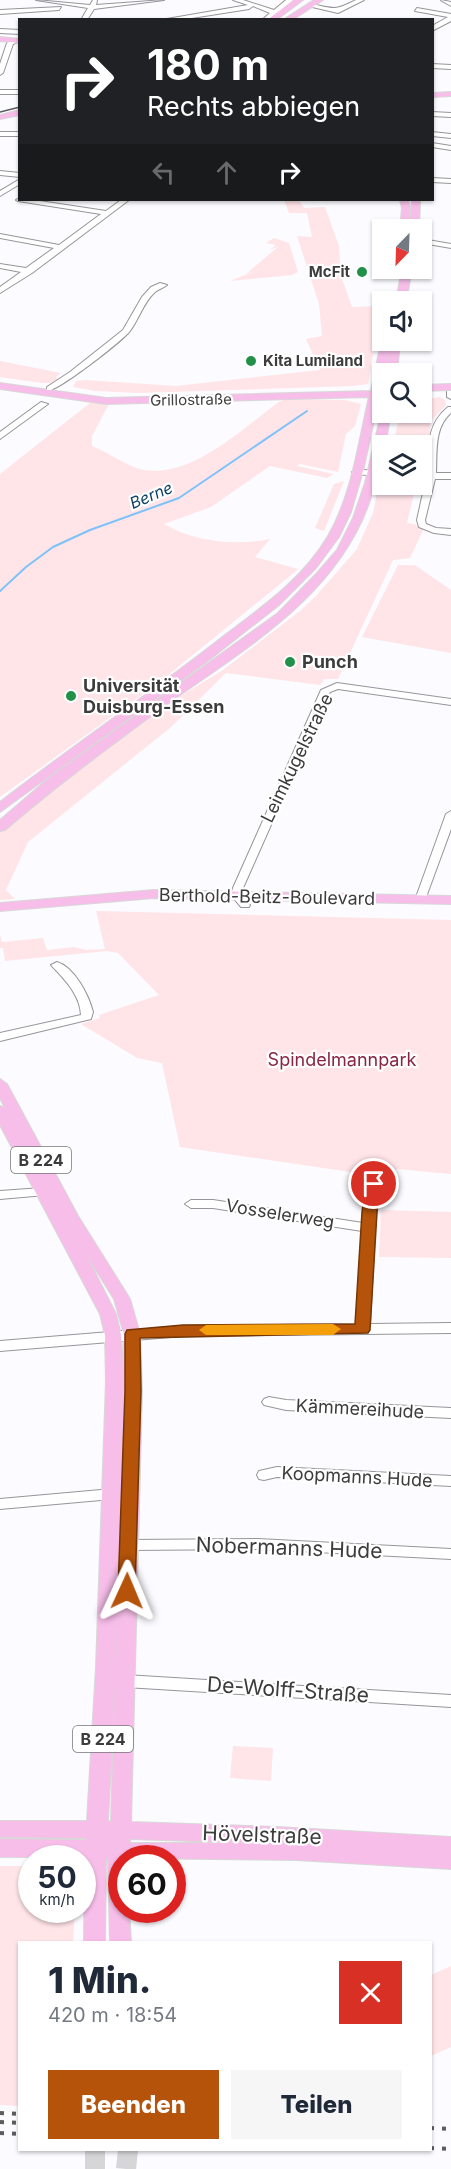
<!DOCTYPE html>
<html lang="de">
<meta charset="utf-8">
<style>
:root{--surface:#fff;--page:#f6f6f7;--text:#1f2937;--muted:#747a83;--accent:#b45309}
body{margin:0;font-family:Inter,sans-serif;background:var(--page);color:var(--text);height:100vh;display:flex;flex-direction:column;font-size:22px;white-space:nowrap}
*{box-sizing:border-box;margin:0}
p{font-size:20px;color:var(--muted)}
.icon{flex:none;width:33px;height:33px;fill:none;stroke:currentColor;stroke-width:2;stroke-linecap:round;stroke-linejoin:round}
.map{position:relative;flex:1;overflow:hidden}
.sheet{position:absolute;left:18px;top:1941px;width:414px;height:210px;display:flex;flex-direction:column;background:var(--surface);border-radius:0px;box-shadow:0 2px 4px #0004}
.sheet>*{flex:none}
.banner{position:absolute;left:18px;top:18px;width:416px;height:183px;border-radius:0px;box-shadow:0 2px 4px #0004;background:#202124;color:#fff;overflow:hidden}
.needle{width:39px;rotate:203deg}
.controls{position:absolute;left:372px;top:219px;display:grid;gap:12px}
.controls a{display:grid;place-items:center;width:60px;height:60px;border-radius:0px;background:var(--surface);box-shadow:0 2px 4px #0004;font-size:30px}
.speed{position:absolute;left:18px;top:1845px;display:flex;gap:12px;font-size:30px;font-weight:700;text-align:center}
.speed>*{display:grid;place-content:center;width:78px;height:78px;border-radius:50%;background:var(--surface);box-shadow:0 2px 4px #0004;line-height:1}
.speed small{font-size:15px;font-weight:400}
.speed .limit{border:9px solid #d22;background:#fff;color:#111}
.pin{position:absolute;display:grid;place-items:center;width:51px;height:51px;color:#fff;margin:-26px;border:3px solid #fff;border-radius:50%;box-shadow:0 2px 6px #0007}
.me{position:absolute;width:66px;margin:-33px;rotate:1deg;stroke-linejoin:round;filter:drop-shadow(0 0 4px #0008)}
.turn{display:flex;align-items:center;gap:21px;height:126px;padding:0 30px;font-size:27px}
.turn .icon{width:78px;height:78px;stroke-width:2.5}
.turn b{display:block;font-size:42px;line-height:51px}
.lanes{display:flex;align-items:center;height:57px;padding:0 30px;background:#0003;justify-content:center;gap:30px;direction:ltr}
.lanes .off{opacity:.35}
.round{display:grid;place-items:center;flex:none;width:63px;height:63px;border-radius:0px;background:var(--page)}
.headline{display:flex;align-items:center;justify-content:space-between;height:102px;padding:0 30px}
h1{font-size:36px;font-weight:800;line-height:45px}
.primary-button{display:flex;gap:12px;margin-top:auto;padding:12px 30px}
.primary-button a{flex:1;height:69px;border-radius:0px;background:var(--accent);color:#fff;font-size:24px;font-weight:800;line-height:69px;text-align:center}
.primary-button a+a{background:var(--page);color:var(--text)}
.map>svg:first-child{display:block}
.green{fill:#ffe4e8}
.lines{fill:none;stroke-linecap:round;stroke-linejoin:round}
.stream{stroke:#7dc2f8;stroke-width:2}
.major-tunnel{stroke:#d6d5d8;stroke-width:20;stroke-dasharray:20 10;stroke-linecap:butt}
.minor-casing{stroke:#97959a;stroke-width:2}
.major-casing{stroke:#d8d8d8;stroke-width:2}
.minor{fill:#fff;fill-rule:evenodd}
.major{fill:#f7bee9;fill-rule:evenodd}
.tram{stroke:#5c5c5d;stroke-width:1.5}
.rail{stroke:#5c5c5d;stroke-width:4;stroke-dasharray:4 8;stroke-linecap:butt}
.route{fill:#b45309;stroke:#753606;stroke-width:1.5}
.slow{fill:#f59e0b}
.poi-dot{fill:#21914a;stroke:#fff;stroke-width:2}
.labels{text-anchor:middle;stroke-width:4.5;stroke-linejoin:round;paint-order:stroke}
.far-poi-label{font-size:15px;font-weight:bold;fill:#3c3c3d;stroke:#fff;text-anchor:end}
.far-street-label{font-size:15px;fill:#3c3c3d;stroke:#fff}
.far-water-label{font-size:16px;font-style:italic;fill:#0d4265;stroke:#fff}
.shield{fill:#fff;stroke:#767677;stroke-width:1.5}
.shield-label{font-size:16px;font-weight:bold;fill:#3c3c3d}
.poi-label{font-size:18px;font-weight:bold;fill:#3c3c3d;stroke:#fff;text-anchor:start}
.street-label{font-size:18px;fill:#3c3c3d;stroke:#fff}
.park-label{font-size:18px;fill:#882541;stroke:#fff}
.near-street-label{font-size:21px;fill:#3c3c3d;stroke:#fff}
</style>
<div class="map">
<svg width="451" height="2169" viewBox="0 0 451 2169">
<rect width="100%" height="100%" fill="#fcfbff"/>
<path class="green" d="M284,200H299L304,208L325,207L339,246L341,276L352,307L381,306L368,384L353,386L139,393L96,391L73,387L76,381L85,380L176,386L320,370L306,339L322,336L319,304L297,236L312,237L307,213H289Z
M274,238L289,243L298,272L292,275L230,281L258,270L246,274L279,246L270,250L276,245L266,243Z
M0,361L61,373L56,377L58,379L50,383H42L0,377Z
M440,397L445,400L446,405L431,421L425,472L422,473V446L393,445L400,413L422,412V400Z
M287,399L344,400L361,404L355,426L346,434L338,472L300,464L297,466L334,474L327,478L270,466L211,507L164,524C194,542 236,546 270,539L255,557L298,569L296,571L161,681L0,797V474L90,403L109,404L92,436V446C107,452 119,461 134,467C185,486 241,429 279,402Z
M382,478V484L416,485L407,523L415,524L423,530L410,558L393,560L338,679H324L320,685L226,673L171,727L28,842L6,890L15,899L0,900V830L143,719L223,670L300,611L317,595L357,549L373,513L380,479Z
M344,481L324,531L315,528L334,484Z
M398,565H415L451,590V653L362,637Z
M96,911L451,920V1174L397,1169L387,1179L364,1174L180,1147L162,1063L137,1058L81,1024L100,1018L99,1015L159,995L118,953L107,951L5,961L3,948H0V935L2,942L43,938L47,950L74,947L87,950L105,949Z
M381,1210L451,1212V1258L379,1257Z
M233,1746L273,1748L271,1781L230,1778Z
M0,1866H31L32,1910H75L73,1942H20L19,2106L0,2105Z
M451,1966V2047L431,2056V1975Z"/>
<g class="lines">
<path class="stream" d="M0,591L26,567L53,547L90,530L179,498L307,411"/>
<path class="major-tunnel" d="M95,2150V2169
M126,2169L128,2150"/>
<g class="minor-casing">
<path id="minor" d="M36,0L90,5L93,0H97L96,5L164,0L94,9L87,20H81L88,8Z
M233,0H243L274,10L286,0H293L269,20H262L270,13L253,6L249,9L179,20H161L248,5Z
M356,0H364L338,13L308,6L311,4C336,9 334,11 356,0Z
M441,0L451,2V6L442,1Z
M61,7L59,10L0,14V10Z
M417,8L451,14V21L432,31V26L448,17L415,11Z
M0,29L20,30V34L0,33Z
M15,39H19L20,41L13,44L3,73L0,75V64L7,43Z
M432,64L451,65V69L432,68Z
M0,90H20V94H0Z
M432,112L451,113V117L432,116Z
M0,132H20V136H0Z
M432,132L451,134V138L432,136Z
M432,143L451,146V150L432,147Z
M0,171L20,173V177L0,175Z
M432,178L451,179V183L432,182Z
M20,179V184L0,196V191Z
M20,198L106,211L121,200H129L32,273L0,293V287L21,272L0,268V264L26,268L54,248L0,238V234L59,245L101,214L18,201L16,200Z
M422,239L451,244V248L422,243Z
M160,283L167,285C163,288 159,289 155,292C143,303 139,319 130,331C121,342 58,391 47,391V387L70,372L123,330L142,297L151,287Z
M447,391H451V399L447,397Z
M41,402L48,404L0,439V432Z
M448,407H451V413C434,427 437,453 436,473H451V479H435L425,520L426,524L436,528L451,529V535L434,533L419,527L417,520L426,479L422,478V474L427,473C429,447 426,425 448,407Z
M356,469L382,472V476L353,474L352,472Z
M337,683L451,699V705L338,689L330,692L243,888L242,895L250,905L249,907H241L231,895L233,888L321,690Z
M451,811V829L425,900L420,903L416,902L415,900L446,814Z
M57,962C74,967 89,995 93,1012L91,1019L0,1041V1033L81,1015C80,994 64,979 51,965Z
M374,1180L380,1184L376,1212L370,1324L451,1323V1333L183,1336L0,1351V1341L183,1326L357,1324L362,1231L213,1208H191L185,1204L191,1200H213L363,1223L368,1184Z
M42,1188L46,1189L48,1192L46,1195L0,1199V1191Z
M269,1397L286,1400L451,1408V1418L286,1410L264,1405L262,1402L264,1399Z
M277,1467L451,1476V1486L277,1477L264,1480L259,1479L257,1475L259,1471Z
M112,1489L117,1490L119,1494L117,1498L112,1499L0,1509V1499Z
M258,1539L451,1549V1559L258,1549L128,1550L123,1549L121,1545L123,1541L128,1540Z
M125,1675L451,1695V1707L125,1687L120,1685L117,1681L120,1677Z"/>
</g>
<g class="major-casing">
<path id="major" d="M294,0H303L276,20H267Z
M314,0H323L292,20H283Z
M0,37L20,39V43L0,41Z
M451,92V96L432,97V93Z
M20,110V115L0,119V115Z
M400,200H408L410,208L409,230H400L402,208Z
M412,200H420L419,230H410Z
M402,268H412L406,302H396Z
M382,338V340L400,341L397,374H387L389,353L385,374H382V397H379L363,471L351,512L339,537L316,568L279,605L209,660L0,812V802C71,747 145,697 216,642C256,611 302,581 328,536C352,495 358,444 369,397L106,404L0,389V383L106,398L371,391Z
M451,384V390L422,391V385Z
M382,410V412H391L385,446H382C382,462 377,478 372,494C341,595 244,649 163,707C109,747 56,786 5,830L0,831V820L49,778L278,613L317,573L337,550L353,518L365,483Z
M154,890L451,896V904L154,898L0,911V903Z
M0,1079L7,1084L78,1216L130,1299L140,1334L142,1391L131,1822L277,1827L451,1837V1869L296,1860L122,1858V1910H129L131,1942H110L108,1859L106,1858L105,1942H84L85,1857H0V1839L86,1840V1838L0,1837V1821H87L96,1667L106,1381L105,1335L100,1314L0,1125V1106L5,1108L0,1098ZM84,1251L114,1299L124,1334V1391L111,1822L108,1821L116,1667L124,1381L121,1335L116,1314ZM130,1839L254,1843H130Z"/>
</g>
<use href="#minor" class="minor"/>
<use href="#major" class="major"/>
<path class="tram" d="M0,112L20,107"/>
<path class="rail" d="M0,2113L20,2114
M0,2122L20,2123
M430,2128L451,2129
M0,2133L20,2134
M430,2148L451,2149"/>
</g>
<path class="route" d="M374,1180L381,1184L377,1212L370,1330L368,1333L140,1338L141,1391L135,1591L133,1595L127,1597L121,1595L118,1591L125,1391V1334L127,1330L183,1325L355,1324L362,1212L366,1184Z"/>
<path class="slow" d="M333,1324L341,1329L333,1335H206L199,1330L206,1325Z"/>
<g class="poi-dot">
<circle cx="362" cy="272" r="6"/>
<circle cx="251" cy="361" r="6"/>
<circle cx="290" cy="662" r="6"/>
<circle cx="71" cy="696" r="6"/>
</g>
<g class="labels">
<g class="far-poi-label">
<text x="350" y="277">McFit</text>
<text x="263" y="366" text-anchor="start">Kita Lumiland</text>
</g>
<g class="far-street-label">
<text transform="translate(191 400) rotate(-1)" y="5">Grillostraße</text>
</g>
<g class="far-water-label">
<text transform="translate(151 495) rotate(-23)" y="6">Berne</text>
</g>
<g class="shield">
<rect x="11" y="1147" width="60" height="26" rx="4.5"/>
<rect x="73" y="1726" width="60" height="26" rx="4.5"/>
</g>
<g class="shield-label">
<text x="41" y="1166">B 224</text>
<text x="103" y="1745">B 224</text>
</g>
<g class="poi-label">
<text x="302" y="668">Punch</text>
<text x="83" y="692">Universität<tspan x="83" dy="21">Duisburg-Essen</tspan></text>
</g>
<g class="street-label">
<text transform="translate(297 758) rotate(-64)" y="6">Leimkugelstraße</text>
<text transform="translate(267 897) rotate(1)" y="6">Berthold-Beitz-Boulevard</text>
<text transform="translate(280 1214) rotate(9)" y="6">Vosselerweg</text>
<text transform="translate(360 1409) rotate(3)" y="6">Kämmereihude</text>
<text transform="translate(357 1477) rotate(3)" y="6">Koopmanns Hude</text>
</g>
<g class="park-label">
<text x="342" y="1066">Spindelmannpark</text>
</g>
<g class="near-street-label">
<text transform="translate(289 1548) rotate(2)" y="7">Nobermanns Hude</text>
<text transform="translate(288 1690) rotate(4)" y="7">De-Wolff-Straße</text>
<text transform="translate(262 1835) rotate(2)" y="7">Hövelstraße</text>
</g>
</g>
</svg>
<div class="controls">
<a><svg class="needle" viewBox="-14 -14 28 28"><path d="M0-13l5 13h-10z" fill="#e53935"/><path d="M0 13l5-13h-10z" fill="#747a83"/></svg></a>
<a><svg class="icon" aria-label="sound" viewBox="0 0 24 24"><path d="M4 9h4l5-4v14l-5-4H4zM17 9q2 3 0 6"/></svg></a>
<a><svg class="icon" aria-label="search" viewBox="0 0 24 24"><circle cx="10" cy="10" r="6"/><path d="M15 15l6 6"/></svg></a>
<a><svg class="icon" aria-label="layers" viewBox="0 0 24 24"><path d="M12 4l9 5-9 5-9-5zM3 14l9 5 9-5"/></svg></a>
</div>
<div class="speed"><div>50<small>km/h</small></div><div class="limit">60</div></div>
<div class="pin" style="left:374px;top:1184px;background:#d93025"><svg class="icon" aria-label="arrive" viewBox="0 0 24 24"><path d="M6 21V4h12l-3 4 3 4H6"/></svg></div>
<svg class="me" style="left:127px;top:1591px" viewBox="-20 -20 40 40"><path d="M0-17L14 15 0 8-14 15z" fill="#b45309" stroke="#fff" stroke-width="4"/></svg>
<div class="banner">
<div class="turn"><svg class="icon" aria-label="right" viewBox="0 0 24 24"><path d="M7 20v-9h11M14 6l5 5-5 5"/></svg><div><b>180 m</b>Rechts abbiegen</div></div>
<div class="lanes"><svg class="icon off" aria-label="left" viewBox="0 0 24 24"><path d="M17 20v-9H6M10 6l-5 5 5 5"/></svg><svg class="icon off" aria-label="ahead" viewBox="0 0 24 24"><path d="M12 20V5M6 11l6-6 6 6"/></svg><svg class="icon" aria-label="right" viewBox="0 0 24 24"><path d="M7 20v-9h11M14 6l5 5-5 5"/></svg></div>
</div>
<section class="sheet">
<div class="headline"><div><h1>1 Min.</h1><p>420 m · 18:54</p></div><a class="round" style="background:#d93025;color:#fff"><svg class="icon" aria-label="close" viewBox="0 0 24 24"><path d="M6 6l12 12M18 6L6 18"/></svg></a></div>
<div class="primary-button"><a>Beenden</a><a>Teilen</a></div>
</section>
</div>
